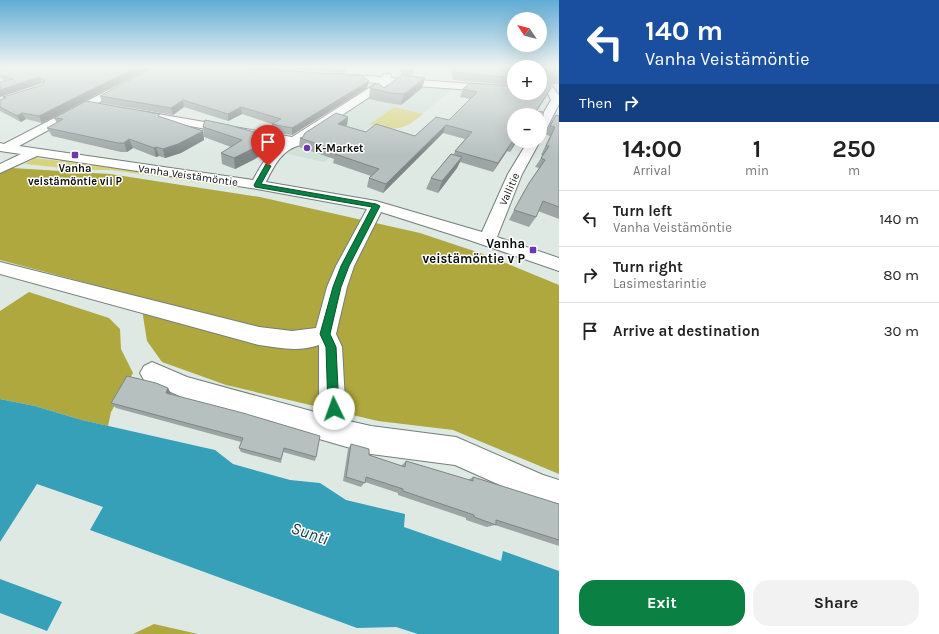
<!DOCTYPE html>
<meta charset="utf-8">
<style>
:root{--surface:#fff;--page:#f2f2f2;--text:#222;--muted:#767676;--line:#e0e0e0;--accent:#0b8043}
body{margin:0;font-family:Karla,sans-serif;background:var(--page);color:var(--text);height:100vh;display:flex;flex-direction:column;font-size:15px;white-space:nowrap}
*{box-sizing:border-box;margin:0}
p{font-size:13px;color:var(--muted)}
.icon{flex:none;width:22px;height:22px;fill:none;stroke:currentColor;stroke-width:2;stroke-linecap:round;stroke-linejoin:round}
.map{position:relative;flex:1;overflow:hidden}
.panel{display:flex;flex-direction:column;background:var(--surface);width:380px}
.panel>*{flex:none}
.hud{background:#1a4fa0;color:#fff;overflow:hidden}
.needle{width:26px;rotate:305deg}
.buttons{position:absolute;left:507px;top:12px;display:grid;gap:8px}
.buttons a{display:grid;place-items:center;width:40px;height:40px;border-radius:50%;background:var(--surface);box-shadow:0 4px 16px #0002;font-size:20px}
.pin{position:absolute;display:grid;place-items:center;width:34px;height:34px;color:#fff;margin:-41px -17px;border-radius:50% 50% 50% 0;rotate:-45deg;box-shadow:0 0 4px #0007}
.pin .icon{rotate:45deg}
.me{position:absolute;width:44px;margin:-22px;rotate:357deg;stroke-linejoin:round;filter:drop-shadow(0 0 3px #0008)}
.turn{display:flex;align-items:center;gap:14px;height:84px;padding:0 20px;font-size:18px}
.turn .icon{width:52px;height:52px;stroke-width:2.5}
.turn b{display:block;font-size:28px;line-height:34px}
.then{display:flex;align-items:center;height:38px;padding:0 20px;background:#0003;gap:8px;font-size:15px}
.eta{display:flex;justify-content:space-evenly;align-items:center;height:68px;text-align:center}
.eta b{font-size:24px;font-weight:700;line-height:28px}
.primary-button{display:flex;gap:8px;margin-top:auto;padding:8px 20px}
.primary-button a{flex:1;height:46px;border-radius:16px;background:var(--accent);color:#fff;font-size:16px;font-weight:700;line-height:46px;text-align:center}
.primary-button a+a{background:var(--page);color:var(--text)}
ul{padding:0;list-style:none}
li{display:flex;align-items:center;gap:12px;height:56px;padding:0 20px;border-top:1px solid var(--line)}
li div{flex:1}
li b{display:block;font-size:15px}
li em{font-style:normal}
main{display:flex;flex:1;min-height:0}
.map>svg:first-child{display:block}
.built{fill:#cfe0d6}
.green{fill:#d7d37c}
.forest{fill:#aea83e}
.water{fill:#35a0b8}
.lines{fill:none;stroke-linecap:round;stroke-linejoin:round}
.minor-casing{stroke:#757e79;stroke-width:2}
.minor{fill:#fff;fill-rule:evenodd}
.wall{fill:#9ca5a4}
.shaded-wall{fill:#7f8686}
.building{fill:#b5c0bf;stroke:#7f8686}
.route{fill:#0b8043;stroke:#07532c}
.poi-dot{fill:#6a39b1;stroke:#fff;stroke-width:1.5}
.labels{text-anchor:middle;stroke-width:3;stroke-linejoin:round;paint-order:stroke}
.far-poi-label{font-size:11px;font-weight:bold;fill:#0a0d0b;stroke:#fff;text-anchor:start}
.far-street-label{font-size:11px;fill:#0a0d0b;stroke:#fff}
.poi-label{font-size:13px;font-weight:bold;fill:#0a0d0b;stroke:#fff;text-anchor:end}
.near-water-label{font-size:17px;font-style:italic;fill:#233b41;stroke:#fff}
</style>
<main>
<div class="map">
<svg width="559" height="634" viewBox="0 0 559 634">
<rect width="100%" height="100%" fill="#dfe9e3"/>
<path class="built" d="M392,82L455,87L409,125L396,129L377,126L366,129L324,162L284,153Z"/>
<path class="green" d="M394,107L423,114C404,131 394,131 370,124Z
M35,158L112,167L220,183L219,185L111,170H83L25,164Z"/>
<path class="forest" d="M12,168L110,174L260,197L420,233L486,255L559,285V474L453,430L378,421L226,385L162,362L147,341L140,297L0,260V173Z
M29,292L109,318L120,329L121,349L133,373L111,412L108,426L82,420L35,406L0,399V311Z
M154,624L198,634H133Z"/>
<path class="water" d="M0,399L35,406L82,420L215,450L233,464L290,480L320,483L346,500L405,514L404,527L501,561L503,551L559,571V634H418L396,627L357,628L90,530L103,507L37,484L0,542Z
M0,579L62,602L47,631L0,613Z"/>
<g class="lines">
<g class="minor-casing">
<path id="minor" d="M153,67H164L19,146L253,180C261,165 268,153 283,143L140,117L134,114L140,111L292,137L377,83L334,79L332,77L334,75L337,74L382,77L384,74H390L391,78L514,87V93L389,84L303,141L301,145C282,149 274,166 266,182L376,201L482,232L508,174L528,141H540L522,174L497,237L559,258V271L469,240L381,212L354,266L347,287L336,334L342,347L345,401L349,421L371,426L456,437L543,475L559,480V510L531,499L455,465L371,454L264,423L184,398L144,380L140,373L144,366L152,362L187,377L322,414L319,401V345C299,352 279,348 259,345L0,274V262L259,327L292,331L316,328L327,287L336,266L367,209L257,189L37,156L0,173V164L21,154L0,151V143L4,144Z
M540,74L543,75L559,95V104L546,130L544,133L540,134V119L551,100C547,90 540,85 540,74Z"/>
</g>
<use href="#minor" class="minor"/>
</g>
<path class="wall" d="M0,67H148V68L42,123L26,119L21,122L0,111V100L4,98L3,97L42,85L43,83H42L0,97V82L7,81L0,78Z
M269,67H346L345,73Z
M349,67H372L371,69Z
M401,67H413V72L412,76L425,78L422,88L401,105L388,103L369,99L370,88H384L401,76Z
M450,67H487L514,70V85L453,80Z
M492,67H514V68Z
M540,67H559V84H554L553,85L544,74L551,88L537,111L543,112V124L540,130V115H514V141H517L510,152L507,151L493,172L460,162L457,168L438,193L426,189L431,178L451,154H454L455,151L465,139L443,133L383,193L367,187L369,178L371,176L333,163L334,159L299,147L300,138L303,137L305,133L336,113L348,117L347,125L345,126L366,132L376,124L415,136L436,117L449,120L470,99L460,97L463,89L470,83L514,86V93H540Z
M369,81L367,88L292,135L277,133V143L255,159L235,169L222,164L221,153L231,147L204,137L203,127L254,132H272V124L242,114L228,121L184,107L173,115L102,103L100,96Z
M556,115L559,116V219L538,211L536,217L529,227L509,220L523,193L539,168L535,167L543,155H541L550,136L544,134Z
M160,117L203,131L204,140L181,153L165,158L159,156L156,157L133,148L127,152H121L52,136L47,128L57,123L54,118Z
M168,388L171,394V395L316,457L315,461L283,452L281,463L241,452L239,448L241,442L116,408L111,403Z
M351,444L369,455L401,466L406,461L468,480L473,477L559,504V546L495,525L487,527L466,520V518L398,495V493L365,482L361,487L343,481L348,449Z"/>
<path class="shaded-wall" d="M137,67H148V68L42,123L39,116Z
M39,77L42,83L0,97V90Z
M425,78L422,88L401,105L404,94Z
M369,81L367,88L292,135V128Z
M551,88L547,95L534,115L536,111Z
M183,100L184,107L173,115L171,108Z
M241,107L242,114L228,121V114Z
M22,113L26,119L21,122L17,116Z
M348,117L347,125L337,132L338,124Z
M446,125L443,133L383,193L386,184Z
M203,131L204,140L181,153L165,158L163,149Z
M277,133V143L255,159L235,169L234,158Z
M129,139L133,148L127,152L124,143Z
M516,141H517L510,152L514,143Z
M512,142L507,151L493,172L498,163Z
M156,147L159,156L156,157L154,148Z
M462,157L457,168L438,193L442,181Z
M168,388L171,394L169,399L166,393Z"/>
<path class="building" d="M0,67H137L39,116L22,113L17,116L0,107V100L6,98L3,97L42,85L45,81L39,77L0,90V82L13,79L0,74Z
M153,67H239L362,76L369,81L292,128L272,124L281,119L241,107L228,114L183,100L171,108L100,96Z
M402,67H413V72L402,71Z
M454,67H487L514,70V78L455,72Z
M540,67H542L544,74L551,88L536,111L543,112V124L540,123V115H514V141H516L514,143L512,142L498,163L455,151L472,132L446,125L386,184L369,178L379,169L335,154L338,151L300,138L303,137L305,133L336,113L348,117L338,124L366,132L376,124L415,136L436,117L449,120L477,92L463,89L470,83L514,86V93H540Z
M548,67H559V76L557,78Z
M402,75L425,78L404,94L390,93L370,88L378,83L384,88Z
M86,101L160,114L158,116L203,131L178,144L163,149L156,147L154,148L129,139L124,143H118L47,128L63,119L54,118Z
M556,115L559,116V207L543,201L536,217L514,210L529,183L545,160L541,158L549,146H546L555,127L550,126Z
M205,120L229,125L254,132L259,130L277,133L254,148L234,158L221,153L242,140L203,127Z
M451,154L462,157L442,181L431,178Z
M127,376L156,383L168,388L166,393L243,413L320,436L316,457L284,448L281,459L239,448L243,438L111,403Z
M351,444L369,449V455L405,467L406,461L473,481V477L559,504V540L496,520V525L474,517V515L403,491V489L366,477L365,483L346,477Z"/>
<linearGradient id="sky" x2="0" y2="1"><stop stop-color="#60acd5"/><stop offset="0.43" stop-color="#f1f5f2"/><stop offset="1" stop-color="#f1f5f2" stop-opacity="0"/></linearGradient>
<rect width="559" height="156" fill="url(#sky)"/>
<path class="route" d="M266,164L271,166L261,184L376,204L380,206L349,266L341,287L330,334L336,347L339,409L338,413L334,414L330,413L328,409L326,347L320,334L333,287L341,266L372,207L255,187L254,185Z"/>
<g class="poi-dot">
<circle cx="307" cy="148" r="4"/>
<rect x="71" y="151" width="8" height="8" rx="2"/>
<rect x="529" y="246" width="8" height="8" rx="2"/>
</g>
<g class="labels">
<g class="far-poi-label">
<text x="315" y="152">K-Market</text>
<text x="75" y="172" text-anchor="middle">Vanha<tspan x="75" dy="13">veistämöntie vii P</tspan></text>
</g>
<g class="far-street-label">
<text transform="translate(188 175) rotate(8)" y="4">Vanha Veistämöntie</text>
<text transform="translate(509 189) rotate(-66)" y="4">Vallitie</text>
</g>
<g class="poi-label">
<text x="525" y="248">Vanha<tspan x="525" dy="15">veistämöntie v P</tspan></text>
</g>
<g class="near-water-label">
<text transform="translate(310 533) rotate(19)" y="6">Sunti</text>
</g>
</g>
</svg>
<div class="buttons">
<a><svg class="needle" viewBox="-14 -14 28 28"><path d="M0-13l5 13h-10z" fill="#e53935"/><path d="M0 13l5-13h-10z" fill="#767676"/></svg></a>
<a>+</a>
<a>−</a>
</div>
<div class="pin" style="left:268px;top:166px;background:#d93025"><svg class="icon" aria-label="arrive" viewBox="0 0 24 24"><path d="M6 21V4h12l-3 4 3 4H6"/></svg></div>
<svg class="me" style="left:334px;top:409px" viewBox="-20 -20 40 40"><circle r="19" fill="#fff"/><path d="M0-13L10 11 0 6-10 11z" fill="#0b8043"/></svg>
</div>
<section class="panel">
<div class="hud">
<div class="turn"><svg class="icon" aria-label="left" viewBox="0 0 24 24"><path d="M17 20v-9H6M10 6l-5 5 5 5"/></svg><div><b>140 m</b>Vanha Veistämöntie</div></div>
<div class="then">Then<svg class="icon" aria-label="right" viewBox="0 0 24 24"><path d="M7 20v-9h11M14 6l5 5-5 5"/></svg></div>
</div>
<div class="eta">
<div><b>14:00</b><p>Arrival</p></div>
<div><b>1</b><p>min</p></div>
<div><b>250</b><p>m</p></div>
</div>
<ul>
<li><svg class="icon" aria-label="left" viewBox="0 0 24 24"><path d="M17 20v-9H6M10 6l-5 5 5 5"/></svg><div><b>Turn left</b><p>Vanha Veistämöntie</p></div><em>140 m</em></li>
<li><svg class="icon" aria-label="right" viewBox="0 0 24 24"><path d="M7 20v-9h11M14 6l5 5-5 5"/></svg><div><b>Turn right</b><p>Lasimestarintie</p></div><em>80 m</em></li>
<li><svg class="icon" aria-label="arrive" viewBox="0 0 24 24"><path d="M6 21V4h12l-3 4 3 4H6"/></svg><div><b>Arrive at destination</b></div><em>30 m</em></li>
</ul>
<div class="primary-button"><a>Exit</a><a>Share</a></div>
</section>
</main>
